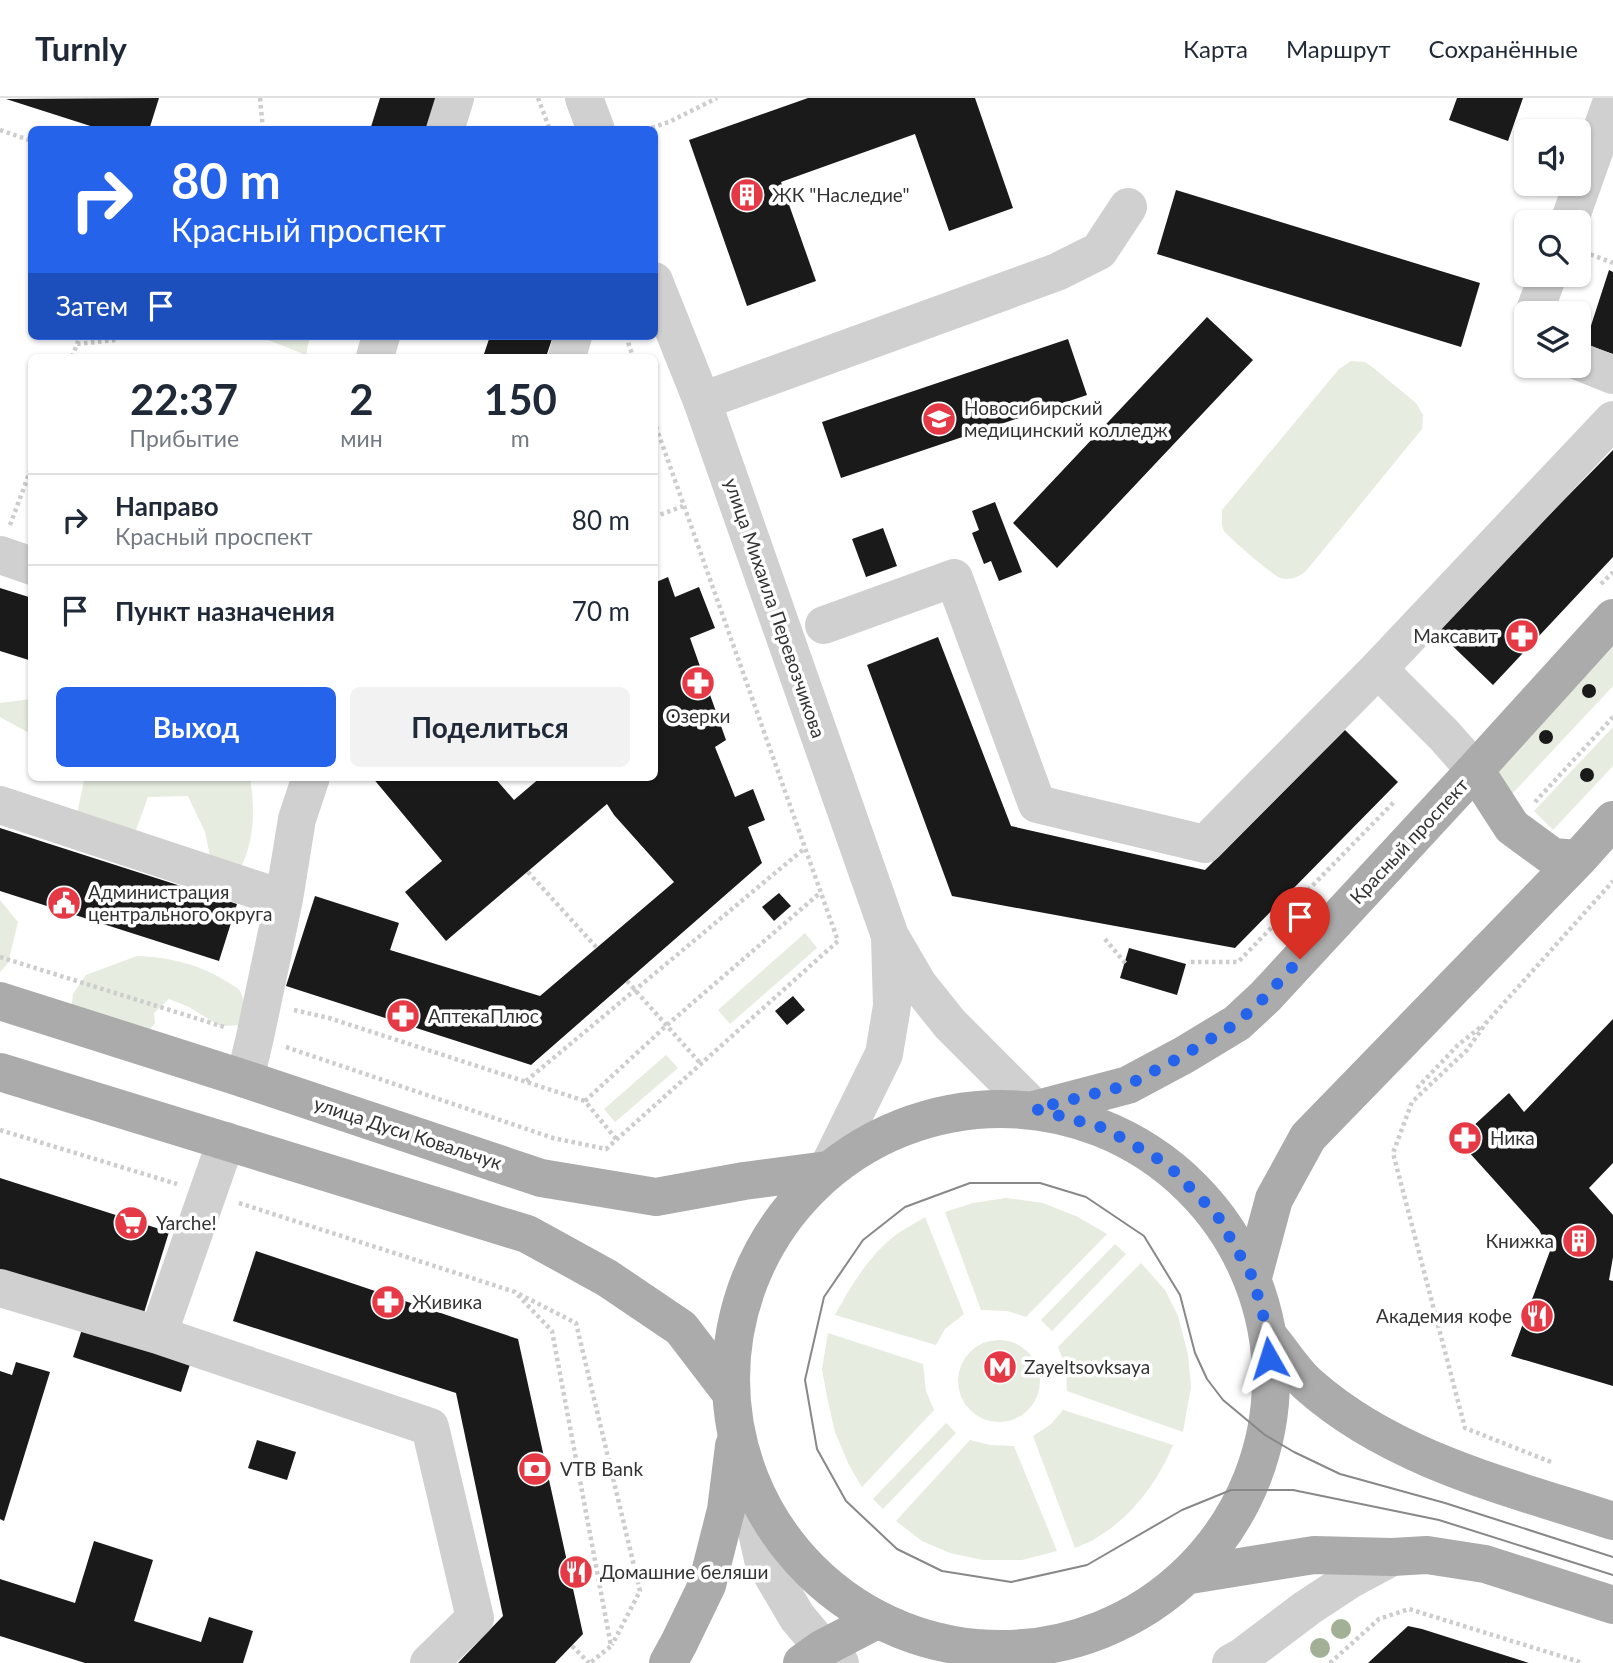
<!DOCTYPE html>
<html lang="ru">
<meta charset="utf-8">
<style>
:root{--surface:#fff;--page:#f2f2f3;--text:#1f2937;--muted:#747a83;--line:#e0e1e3;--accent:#2563eb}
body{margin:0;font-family:Lato,sans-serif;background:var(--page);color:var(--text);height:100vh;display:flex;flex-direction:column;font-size:26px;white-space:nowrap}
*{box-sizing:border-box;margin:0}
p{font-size:23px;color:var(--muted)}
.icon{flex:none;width:38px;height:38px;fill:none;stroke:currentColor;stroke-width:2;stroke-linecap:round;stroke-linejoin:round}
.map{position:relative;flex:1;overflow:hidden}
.drawer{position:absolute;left:28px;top:256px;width:630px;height:427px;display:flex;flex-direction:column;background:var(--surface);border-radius:10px;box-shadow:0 2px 5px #0004}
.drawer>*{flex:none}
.top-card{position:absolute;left:28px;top:28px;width:630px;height:214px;border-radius:10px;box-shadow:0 2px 5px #0004;background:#2563eb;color:#fff;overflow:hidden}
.buttons{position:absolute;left:1514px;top:21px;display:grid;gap:14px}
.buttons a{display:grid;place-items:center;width:77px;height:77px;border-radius:10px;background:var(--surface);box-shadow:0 2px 5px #0004;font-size:35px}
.pin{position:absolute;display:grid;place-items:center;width:60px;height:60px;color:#fff;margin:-72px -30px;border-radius:50% 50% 50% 0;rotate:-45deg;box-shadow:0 0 7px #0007}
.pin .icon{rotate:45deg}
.me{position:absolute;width:77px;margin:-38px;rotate:354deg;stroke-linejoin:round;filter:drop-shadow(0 0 5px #0008)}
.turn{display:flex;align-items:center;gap:24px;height:147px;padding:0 28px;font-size:32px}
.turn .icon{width:91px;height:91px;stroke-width:2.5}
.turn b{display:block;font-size:49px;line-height:60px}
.then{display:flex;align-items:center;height:66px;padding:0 28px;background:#0003;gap:14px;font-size:26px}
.eta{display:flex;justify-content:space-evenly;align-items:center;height:119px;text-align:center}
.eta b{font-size:42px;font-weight:700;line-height:49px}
.button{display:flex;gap:14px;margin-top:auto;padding:14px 28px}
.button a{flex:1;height:80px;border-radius:10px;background:var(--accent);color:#fff;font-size:28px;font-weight:700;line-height:80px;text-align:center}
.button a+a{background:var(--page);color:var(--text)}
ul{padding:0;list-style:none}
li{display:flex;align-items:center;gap:21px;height:91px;padding:0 28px;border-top:2px solid var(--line)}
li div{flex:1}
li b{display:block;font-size:26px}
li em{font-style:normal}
header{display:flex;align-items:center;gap:42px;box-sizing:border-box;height:98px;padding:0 35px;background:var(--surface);border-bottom:2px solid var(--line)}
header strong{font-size:33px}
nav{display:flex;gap:38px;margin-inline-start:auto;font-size:24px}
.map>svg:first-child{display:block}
.green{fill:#e6ecdf}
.building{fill:#1a1a1a}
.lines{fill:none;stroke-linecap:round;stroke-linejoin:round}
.path{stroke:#cdcdcd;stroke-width:4.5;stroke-dasharray:3.5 3.5;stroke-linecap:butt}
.minor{stroke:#d0d0d0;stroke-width:38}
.major{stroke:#ababab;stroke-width:38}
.tram{stroke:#888;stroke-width:2}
.tree{fill:#a2b095}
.route{stroke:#2563eb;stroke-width:12;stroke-dasharray:0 21.6}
.labels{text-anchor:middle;stroke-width:7;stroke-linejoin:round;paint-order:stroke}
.poi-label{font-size:19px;fill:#333;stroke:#fff;text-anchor:start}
.street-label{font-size:19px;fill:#333;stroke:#fff}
</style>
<header>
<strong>Turnly</strong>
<nav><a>Карта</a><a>Маршрут</a><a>Сохранённые</a></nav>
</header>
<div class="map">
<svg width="1613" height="1565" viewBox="0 0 1613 1565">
<rect width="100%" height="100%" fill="#fff"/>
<path class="green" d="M258,238H310L306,257Z
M1351,263L1365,264L1371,268L1416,305L1423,317L1422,331L1306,473C1299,479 1290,483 1280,480C1270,475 1233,443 1224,433L1222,427V412L1339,271Z
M1613,549V588L1512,696L1492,678Z
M31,601V636L0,619V605Z
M1613,629V668L1553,732L1534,713Z
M85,679H250C254,704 255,733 246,757C244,764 240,770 236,777L212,767L205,734L188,698L148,699L136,732L127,741L77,715Z
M0,802L18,824L8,865L0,874Z
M805,835L817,850L730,926L718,912Z
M137,858C169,859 202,867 229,885C234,888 239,890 241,895C246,906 244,915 242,927L220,928L189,909L169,901L154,915L155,925L147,935L71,912L73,896L86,877Z
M666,957L678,970L615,1024L604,1011Z
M1006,1100L1043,1105L1078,1119L1107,1136L1026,1219L1007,1213L981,1212L945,1114L973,1105Z
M925,1119L964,1216L945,1231L936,1247L835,1217C850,1189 870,1156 896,1137C905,1130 916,1125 925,1119Z
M1115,1146L1126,1156L1052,1233L1041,1222Z
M1141,1165L1165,1192L1178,1218L1188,1256L1191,1289L1183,1334L1067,1293L1066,1270L1058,1249Z
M828,1235L923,1266L926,1293L934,1312L862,1389L849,1367L835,1334L827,1299L822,1271Z
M958 1283a41 41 0 1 1 82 0a41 41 0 1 1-82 0Z
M1063,1312L1173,1347C1155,1391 1121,1433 1075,1450L1033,1338L1050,1327Z
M946,1325L956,1335L883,1411L873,1401Z
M970,1342L990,1347L1014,1348L1057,1453L1022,1462H983L950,1455L922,1443L896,1423Z"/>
<path class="building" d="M159,0L149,32H103L6,1Z
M380,0H440L430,32H370Z
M808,0H975L1013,110L949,133L915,36L781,84L816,183L747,208L689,42Z
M1457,0H1523L1508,43L1449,22Z
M1176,92L1480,185L1461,249L1157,156Z
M1609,172L1613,174V256L1585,246Z
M1207,219L1253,262L1057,470L1013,425Z
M490,238H553L546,259H483Z
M1068,241L1087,297L841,380L822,324Z
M1613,352V459L1493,587L1436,532Z
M995,404L1022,474L999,483L991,463L984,466L972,435L979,432L972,413Z
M883,430L897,468L866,479L852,441Z
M668,479L675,499L699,489L715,530L690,540L726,642L715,649L735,699L753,691L765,722L748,729L762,765L531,967L286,888L315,798L399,825L390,852L540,898L674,784L614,717L607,706L446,843L405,794L442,763L372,679H494L514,702L541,679H654V485Z
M0,490L32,500V563L0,553Z
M938,539L1011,728L1205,772L1345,632L1398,684L1235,850L952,798L867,567Z
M1582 593a7 7 0 1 1 14 0a7 7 0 1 1-14 0Z
M1539 639a7 7 0 1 1 14 0a7 7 0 1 1-14 0Z
M1580 677a7 7 0 1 1 14 0a7 7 0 1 1-14 0Z
M0,730L237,806L219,863L0,793Z
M779,795L791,808L774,823L762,809Z
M1129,850L1186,866L1177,897L1120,880Z
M793,898L805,912L787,927L775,913Z
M1613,921V1065L1589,1090L1613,1117V1159L1609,1182L1613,1183V1288L1511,1258L1550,1153L1539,1132L1458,1042L1509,995L1524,1014Z
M0,1080L169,1134L143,1218L0,1172Z
M256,1153L518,1241L583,1536L555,1565H458L503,1518L456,1295L233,1223Z
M84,1225L192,1260L181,1294L73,1259Z
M16,1264L50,1274L4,1423L0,1421V1273L12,1277Z
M257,1342L296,1354L287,1382L248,1370Z
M94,1443L153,1462L134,1523L201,1544L209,1519L253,1533L243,1565H85L0,1538V1481L75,1505Z
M1408,1528L1422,1531L1529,1565H1368Z"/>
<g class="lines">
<path class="path" d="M260,0L263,32
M538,0L550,32
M0,32L32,43
M645,32L669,24L717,0
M1584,154L1613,165
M626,238L633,259
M77,246L80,238
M72,259L77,246L116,242
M654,419L683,408
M10,427L32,368
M1601,486L1613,474
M1535,704L1613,619
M528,774L597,850
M1105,841L1126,866
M0,859L224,929
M1191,864H1238L1395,703
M627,883L701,966
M294,912L329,920L585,1003
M286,949L553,1040L606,1051L838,843L654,323
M526,983L805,750
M1417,990L1458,947L1482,928
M0,1032L177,1086
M616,1041L585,1003L667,927L821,794
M239,1105L515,1194L552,1233L611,1548L590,1565
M519,1196L576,1225L640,1493L612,1547
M1551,1364L1465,1330L1393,1055L1412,1004L1467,952L1486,925L1613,783
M572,1548L589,1565
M1330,1565L1379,1521L1409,1511L1583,1565"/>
<path class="minor" d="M584,0L596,32
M445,32L455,0
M1569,124L1613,0
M654,183L702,303L890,838L918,886L950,926L1035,1011
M1534,215L1548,177
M375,259L381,238
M567,259L573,238
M1578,263L1613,277
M702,303L1057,174L1099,153L1128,109
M0,457L32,468
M824,527L954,480L1037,706L1205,746L1378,571L1613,322
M1378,571L1444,637L1475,672
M0,707L284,801
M245,981L255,939L284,801L297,721L311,679
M827,1072L884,956L892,908L890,840
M0,1190L158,1237L226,1043
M158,1237L430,1329L475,1520L429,1565
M736,1341L763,1461L797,1519L823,1550L840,1565
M1231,1565L1242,1559L1307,1510L1351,1481L1392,1459"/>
<path class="major" d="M1475,672L1512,729L1553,759L1578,761
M0,903L245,981L541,1080L656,1099L744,1083L827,1072
M0,974L527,1136L607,1180L681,1230L730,1294
M731 1281a270 270 0 1 1 540 0a270 270 0 1 1-540 0Z
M1037,1011L1128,987L1184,957L1237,925L1265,899L1475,672L1613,520
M1253,1179L1274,1101L1308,1039L1578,761L1613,722
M1269,1239C1282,1254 1295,1276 1310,1288C1394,1362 1509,1389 1613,1423
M1190,1477L1314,1457L1392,1459L1427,1457L1485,1466L1613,1507
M668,1565L679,1545L707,1487L726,1412L734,1348
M802,1565L823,1550L877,1522"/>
<path class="tram" d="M1613,1459L1445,1405L1340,1376L1294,1354L1265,1337L1223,1302L1207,1281L1195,1255L1180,1197L1144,1138L1086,1099L1040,1085H970L905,1109L863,1142L824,1199L805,1282L817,1351L846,1403L897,1451L942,1473L1011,1484L1087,1467L1182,1412L1231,1392H1293L1439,1422L1613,1477"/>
</g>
<g class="tree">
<circle cx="1341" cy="1531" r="10"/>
<circle cx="1320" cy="1550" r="10"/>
</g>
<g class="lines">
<path class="route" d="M1269,1260V1239L1253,1180L1217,1117L1167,1066L1104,1030L1035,1011L1128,987L1184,957L1237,925L1265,899L1300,861"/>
</g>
<defs>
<g id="building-disc" transform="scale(1.75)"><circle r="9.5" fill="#e63946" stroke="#fff"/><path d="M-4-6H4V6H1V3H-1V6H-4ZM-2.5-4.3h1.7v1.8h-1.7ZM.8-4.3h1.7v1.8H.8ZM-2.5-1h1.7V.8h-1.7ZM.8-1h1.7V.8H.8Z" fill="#fff"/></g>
<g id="university-disc" transform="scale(1.75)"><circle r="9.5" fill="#e63946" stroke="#fff"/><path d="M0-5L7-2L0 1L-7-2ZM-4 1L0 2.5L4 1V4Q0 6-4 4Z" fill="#fff"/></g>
<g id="pharmacy-disc" transform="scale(1.75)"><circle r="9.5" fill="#e63946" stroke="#fff"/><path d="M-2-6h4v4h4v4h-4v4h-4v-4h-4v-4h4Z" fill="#fff"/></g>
<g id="civic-disc" transform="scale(1.75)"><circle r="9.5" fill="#e63946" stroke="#fff"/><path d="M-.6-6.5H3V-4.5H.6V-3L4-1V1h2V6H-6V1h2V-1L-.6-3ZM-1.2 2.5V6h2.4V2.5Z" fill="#fff"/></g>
<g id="supermarket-disc" transform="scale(1.75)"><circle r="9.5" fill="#e63946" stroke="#fff"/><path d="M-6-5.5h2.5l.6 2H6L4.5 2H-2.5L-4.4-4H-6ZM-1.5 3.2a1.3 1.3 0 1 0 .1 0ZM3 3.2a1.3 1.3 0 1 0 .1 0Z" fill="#fff"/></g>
<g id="restaurant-disc" transform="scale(1.75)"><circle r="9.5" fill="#e63946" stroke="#fff"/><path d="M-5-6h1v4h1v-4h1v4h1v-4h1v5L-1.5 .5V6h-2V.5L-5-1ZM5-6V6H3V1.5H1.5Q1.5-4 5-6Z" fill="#fff"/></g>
<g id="metro-disc" transform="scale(1.75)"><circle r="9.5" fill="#e63946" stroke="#fff"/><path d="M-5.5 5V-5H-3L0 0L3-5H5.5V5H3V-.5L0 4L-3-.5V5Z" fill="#fff"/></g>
<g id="bank-disc" transform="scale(1.75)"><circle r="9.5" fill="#e63946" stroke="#fff"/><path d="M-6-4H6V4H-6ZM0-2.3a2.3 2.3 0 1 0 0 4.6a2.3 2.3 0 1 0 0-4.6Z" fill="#fff"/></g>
</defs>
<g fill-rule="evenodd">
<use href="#building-disc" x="747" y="97"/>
<use href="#university-disc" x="939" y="321"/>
<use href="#pharmacy-disc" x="1522" y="538"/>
<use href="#pharmacy-disc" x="698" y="585"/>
<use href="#civic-disc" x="64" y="805"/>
<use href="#pharmacy-disc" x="403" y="918"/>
<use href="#pharmacy-disc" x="1465" y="1040"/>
<use href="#supermarket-disc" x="131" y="1125"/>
<use href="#building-disc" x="1579" y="1143"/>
<use href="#pharmacy-disc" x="388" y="1204"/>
<use href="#restaurant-disc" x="1537" y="1218"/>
<use href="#metro-disc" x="1000" y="1269"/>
<use href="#bank-disc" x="535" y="1371"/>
<use href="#restaurant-disc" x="576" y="1474"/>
</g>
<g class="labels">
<g class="poi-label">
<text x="772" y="104">ЖК "Наследие"</text>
<text x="964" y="317">Новосибирский<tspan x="964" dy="22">медицинский колледж</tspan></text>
<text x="1498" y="545" text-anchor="end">Максавит</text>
<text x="698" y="625" text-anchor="middle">Озерки</text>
<text x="88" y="801">Администрация<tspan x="88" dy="22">центрального округа</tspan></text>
<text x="428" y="925">АптекаПлюс</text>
<text x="1490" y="1047">Ника</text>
<text x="156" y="1132">Yarche!</text>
<text x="1554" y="1150" text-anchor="end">Книжка</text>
<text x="412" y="1211">Живика</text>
<text x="1512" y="1225" text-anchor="end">Академия кофе</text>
<text x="1024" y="1276">Zayeltsovksaya</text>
<text x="560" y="1378">VTB Bank</text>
<text x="600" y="1481">Домашние беляши</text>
</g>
<g class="street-label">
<text transform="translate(775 510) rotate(71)" y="7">улица Михаила Перевозчикова</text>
<text transform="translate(1409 743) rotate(-47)" y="7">Красный проспект</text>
<text transform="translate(408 1035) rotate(18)" y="7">улица Дуси Ковальчук</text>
</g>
</g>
</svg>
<div class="buttons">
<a><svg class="icon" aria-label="sound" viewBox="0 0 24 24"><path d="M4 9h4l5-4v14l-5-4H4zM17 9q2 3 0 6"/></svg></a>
<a><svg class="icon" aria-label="search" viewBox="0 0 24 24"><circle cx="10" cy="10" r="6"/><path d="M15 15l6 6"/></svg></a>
<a><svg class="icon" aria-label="layers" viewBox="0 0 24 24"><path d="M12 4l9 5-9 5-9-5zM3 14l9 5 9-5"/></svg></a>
</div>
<div class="pin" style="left:1300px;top:861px;background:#d93025"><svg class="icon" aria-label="arrive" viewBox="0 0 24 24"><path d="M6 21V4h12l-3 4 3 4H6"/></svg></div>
<svg class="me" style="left:1269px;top:1260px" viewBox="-20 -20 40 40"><path d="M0-17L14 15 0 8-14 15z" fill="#2563eb" stroke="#fff" stroke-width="4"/></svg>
<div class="top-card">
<div class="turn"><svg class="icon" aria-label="right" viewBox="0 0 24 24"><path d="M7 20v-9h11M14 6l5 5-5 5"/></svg><div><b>80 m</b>Красный проспект</div></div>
<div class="then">Затем<svg class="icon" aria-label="arrive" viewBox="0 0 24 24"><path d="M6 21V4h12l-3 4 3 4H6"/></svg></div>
</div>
<section class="drawer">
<div class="eta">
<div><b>22:37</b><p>Прибытие</p></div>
<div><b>2</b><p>мин</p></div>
<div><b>150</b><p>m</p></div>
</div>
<ul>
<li><svg class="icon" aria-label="right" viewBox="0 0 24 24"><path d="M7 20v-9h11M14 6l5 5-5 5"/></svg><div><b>Направо</b><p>Красный проспект</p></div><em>80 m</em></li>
<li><svg class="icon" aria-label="arrive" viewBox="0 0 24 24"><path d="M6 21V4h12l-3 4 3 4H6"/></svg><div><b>Пункт назначения</b></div><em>70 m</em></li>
</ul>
<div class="button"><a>Выход</a><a>Поделиться</a></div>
</section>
</div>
